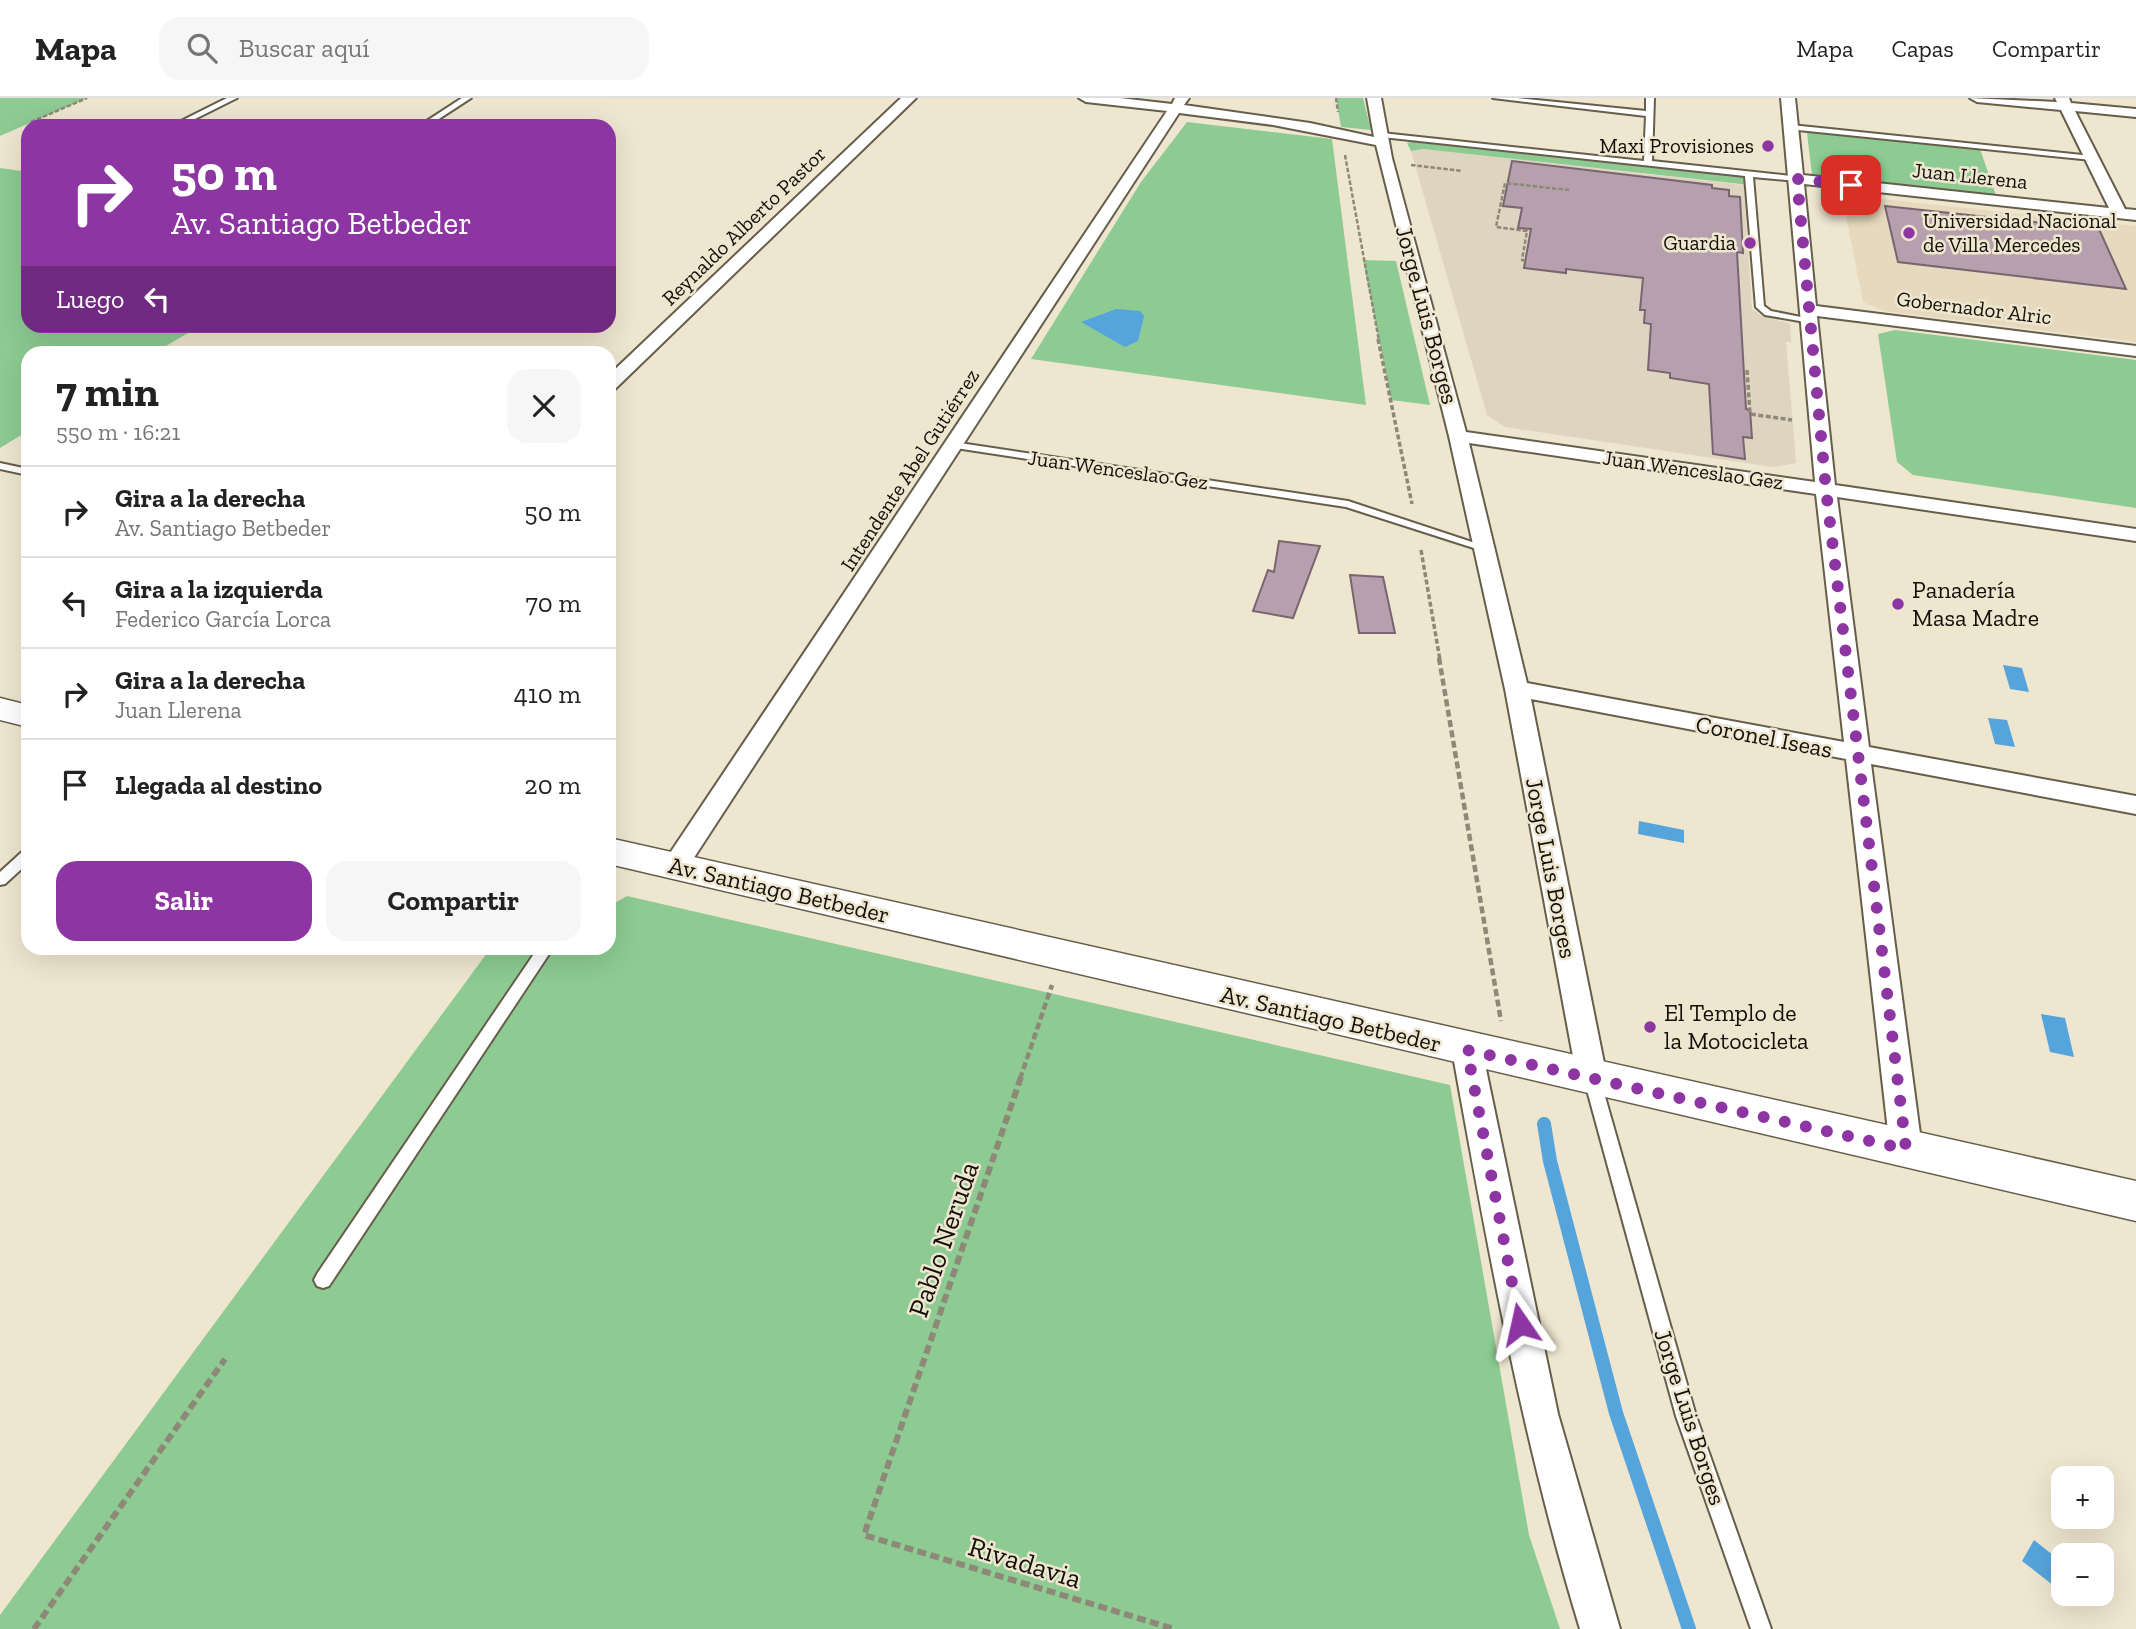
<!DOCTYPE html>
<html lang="es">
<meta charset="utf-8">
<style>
:root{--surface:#fff;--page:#f6f6f6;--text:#222;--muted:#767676;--line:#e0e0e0;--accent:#8d35a2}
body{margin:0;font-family:"Zilla Slab",serif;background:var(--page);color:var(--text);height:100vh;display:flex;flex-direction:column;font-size:26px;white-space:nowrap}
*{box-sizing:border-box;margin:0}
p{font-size:23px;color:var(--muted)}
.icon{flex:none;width:38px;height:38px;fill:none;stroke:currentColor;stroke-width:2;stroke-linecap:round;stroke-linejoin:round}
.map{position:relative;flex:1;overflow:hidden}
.details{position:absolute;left:21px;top:248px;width:595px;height:609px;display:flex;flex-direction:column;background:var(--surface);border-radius:21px;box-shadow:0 7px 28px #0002}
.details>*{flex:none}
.top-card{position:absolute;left:21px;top:21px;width:595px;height:214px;border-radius:21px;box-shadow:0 7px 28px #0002;background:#8d35a2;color:#fff;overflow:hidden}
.buttons{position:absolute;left:2051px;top:1368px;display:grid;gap:14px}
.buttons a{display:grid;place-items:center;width:63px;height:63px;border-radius:14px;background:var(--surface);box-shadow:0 7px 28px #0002;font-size:35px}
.pin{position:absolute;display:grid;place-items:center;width:60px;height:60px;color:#fff;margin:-30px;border-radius:14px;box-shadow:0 4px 10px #0006}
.me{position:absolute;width:77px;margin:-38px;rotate:349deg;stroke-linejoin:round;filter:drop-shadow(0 0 5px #0008)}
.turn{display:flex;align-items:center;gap:24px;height:147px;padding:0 35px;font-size:32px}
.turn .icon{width:91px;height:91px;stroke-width:2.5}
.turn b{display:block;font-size:49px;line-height:60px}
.then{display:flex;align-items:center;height:66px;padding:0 35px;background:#0003;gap:14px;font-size:26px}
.round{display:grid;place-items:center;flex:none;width:74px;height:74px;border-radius:21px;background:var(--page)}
.headline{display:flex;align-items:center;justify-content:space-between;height:119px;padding:0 35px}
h1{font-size:42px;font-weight:800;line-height:52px}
.primary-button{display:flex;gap:14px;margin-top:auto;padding:14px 35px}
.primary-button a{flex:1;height:80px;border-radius:21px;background:var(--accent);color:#fff;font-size:28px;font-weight:800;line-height:80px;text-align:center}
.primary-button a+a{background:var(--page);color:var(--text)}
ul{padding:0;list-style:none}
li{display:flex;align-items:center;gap:21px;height:91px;padding:0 35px;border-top:2px solid var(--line)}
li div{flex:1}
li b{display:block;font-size:26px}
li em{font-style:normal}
header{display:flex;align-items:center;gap:42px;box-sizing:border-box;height:98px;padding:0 35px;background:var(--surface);border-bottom:2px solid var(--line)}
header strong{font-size:33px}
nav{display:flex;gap:38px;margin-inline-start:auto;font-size:24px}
.search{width:490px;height:63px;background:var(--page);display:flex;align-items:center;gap:18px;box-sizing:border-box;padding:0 24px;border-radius:21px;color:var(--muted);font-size:26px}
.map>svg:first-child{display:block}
.built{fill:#e6d9bd}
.medical{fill:#ded4bf}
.green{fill:#8dcb92}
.water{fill:#56a4dc}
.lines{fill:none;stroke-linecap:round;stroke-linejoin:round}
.stream{stroke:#56a4dc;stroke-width:14}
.building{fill:#b6a0ad;stroke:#786570;stroke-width:2}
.service-casing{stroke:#665e4b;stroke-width:4}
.minor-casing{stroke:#665e4b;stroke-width:4}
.secondary-casing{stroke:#665e4b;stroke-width:3}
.path-far3{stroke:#8e8878;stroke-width:2.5;stroke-dasharray:4.5 2;stroke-linecap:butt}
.path-far2{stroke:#8e8878;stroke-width:3.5;stroke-dasharray:5 2.5;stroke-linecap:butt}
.path-far1{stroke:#8e8878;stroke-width:4.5;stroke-dasharray:7 3.5;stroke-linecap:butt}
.path{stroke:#8e8878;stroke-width:6;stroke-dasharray:9 4.5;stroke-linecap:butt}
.service{fill:#fff;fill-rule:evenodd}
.minor{fill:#fff;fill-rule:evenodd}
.secondary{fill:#fff;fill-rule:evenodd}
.route{stroke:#8d35a2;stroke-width:12;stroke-dasharray:0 21.6}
.poi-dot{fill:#8d35a2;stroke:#efe6d0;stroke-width:2.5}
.labels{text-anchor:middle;stroke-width:5;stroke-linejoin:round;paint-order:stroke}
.far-poi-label{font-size:21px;fill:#131009;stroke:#efe6d0;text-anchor:end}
.far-street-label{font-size:21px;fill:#131009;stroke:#efe6d0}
.street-label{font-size:24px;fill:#131009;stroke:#efe6d0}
.poi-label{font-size:24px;fill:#131009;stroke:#efe6d0;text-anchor:start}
.near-street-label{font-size:28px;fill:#131009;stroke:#efe6d0}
</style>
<header>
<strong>Mapa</strong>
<div class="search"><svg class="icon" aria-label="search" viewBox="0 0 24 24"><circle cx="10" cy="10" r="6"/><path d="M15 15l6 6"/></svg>Buscar aquí</div>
<nav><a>Mapa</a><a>Capas</a><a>Compartir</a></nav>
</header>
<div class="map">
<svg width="2136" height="1531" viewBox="0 0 2136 1531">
<rect width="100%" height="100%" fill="#efe6d0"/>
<path class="built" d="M1854,98L2136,128V244L1884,213L1863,204L1843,102Z"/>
<path class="medical" d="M1423,51L1744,87L1752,211L1762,218L1790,226L1791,244H1786L1796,365L1773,369L1505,329L1487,317L1411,53Z"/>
<path class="green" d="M0,0H87L0,38Z
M1336,0H1363L1371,32L1341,29Z
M1187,24L1332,41L1366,307L1031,261L1141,84Z
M1811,34L1980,51L1997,100L1820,79L1812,77L1807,35Z
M1413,43L1749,79L1750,87L1423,51L1411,53L1407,45Z
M0,70L28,74V228H200L154,255L28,256V333L0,350Z
M1363,162L1396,163L1430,307L1391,302Z
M1895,232L2136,262V410L1913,377L1897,364L1878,236Z
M627,798L1450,987L1529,1437L1560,1531H0V1517L490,851L609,850V808Z"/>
<path class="water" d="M1116,211L1140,213L1144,218L1138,243L1125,249L1081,224Z
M2003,567L2022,570L2029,594L2010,591Z
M1988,620L2007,622L2015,649L1995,646Z
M1639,723L1684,732V745L1638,736Z
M2041,916L2065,920L2074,959L2050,954Z
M2034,1442L2063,1465V1495L2022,1463Z"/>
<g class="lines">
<path class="stream" d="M1544,1026L1550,1063L1616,1315L1689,1531"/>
</g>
<path class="building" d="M1512,63L1712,87V90L1729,92V98L1740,99L1743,155L1737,154L1746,311L1750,312L1752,340L1743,339L1745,361L1713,356L1709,286L1670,280V275L1648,272L1651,226L1644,225L1645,212H1640L1643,180L1566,171V175L1524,170L1531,131L1518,130L1522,110L1503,108Z
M1885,108L2099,131L2126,191L1898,164Z
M1279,443L1320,448L1293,520L1253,513L1268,472L1274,474Z
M1350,477L1383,479L1395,535H1359Z"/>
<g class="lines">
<g class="service-casing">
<path id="service" d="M227,0H237L181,28H171Z
M462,0H471L428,28H419Z
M1493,0H1517L1646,13V0H1654L1652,63L1800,79V83H1797L1753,79L1764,208L1771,213L1811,221V225L1765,217L1756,209L1745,78L1382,39L1378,37L1382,35L1644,63L1646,18Z
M1791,27L2092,58L2096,60L2092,62L1788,31L1787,29Z
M953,344L1348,403L1490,450L1488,452H1480L1346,409L949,349V345Z
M0,365L28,371V377L0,371Z
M28,752V765L5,786L0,787V774L23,753Z
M538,850H553L329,1188L323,1190L317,1188L314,1182L317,1176Z
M1592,974L1598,976L1600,981L1696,1318L1771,1531H1751L1676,1318L1584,981L1586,976Z"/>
</g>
<g class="minor-casing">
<path id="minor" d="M901,0H916L615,291L609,292V277Z
M1079,0H1120L1172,6L1175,0H1189L1184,7L1310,25L1374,39L1367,0H1381L1392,60L1466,334L1815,384L1781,0H1795L1803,77L2109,110L2061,12L1977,4L1970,0L2057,4L2055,0H2069L2071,5L2136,11V19L2075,13L2125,111L2136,112V122L1804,86L1816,208L2136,248V258L1817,218L1835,387L2136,431V443L1837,399L1869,649L2136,698V716L1871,666L1922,1051L1917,1061L1906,1065L1895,1061L1890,1051L1846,661L1531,601L1607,980L1603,989L1592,992L1581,989L1577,980L1505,591L1449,338L1376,47L1273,27L1179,15L684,775L675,778L666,775L662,768L666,761L1167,13L1086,4ZM1469,345L1816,396L1844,644L1527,585Z
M1467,940L1477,943L1482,952L1558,1316L1620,1531H1580C1522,1341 1487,1147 1452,952L1457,943Z"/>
</g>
<g class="secondary-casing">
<path id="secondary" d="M0,600L28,607V629L0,622Z
M609,740L2136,1083V1123L609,766Z"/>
</g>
<path class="path-far3" d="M1336,0L1338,14
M31,24L87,0
M1345,57L1379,243
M1411,67L1462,73
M1525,163L1522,162L1527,133L1496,129L1505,85L1569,92"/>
<path class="path-far2" d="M1378,241L1412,406
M1747,272L1750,316L1792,322
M1421,452L1440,562"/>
<path class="path-far1" d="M1439,560L1501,923
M1020,981L1052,887"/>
<path class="path" d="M1021,979L864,1437L1174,1531
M34,1531L225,1261"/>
<use href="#service" class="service"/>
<use href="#minor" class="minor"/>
<use href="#secondary" class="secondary"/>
</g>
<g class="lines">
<path class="route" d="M1520,1226L1467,952L1906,1051L1826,392L1797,81L1851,87"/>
</g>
<g class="poi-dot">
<circle cx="1768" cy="48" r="7"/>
<circle cx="1909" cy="135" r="7"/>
<circle cx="1750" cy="145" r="7"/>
<circle cx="1898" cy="506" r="7"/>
<circle cx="1650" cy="929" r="7"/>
</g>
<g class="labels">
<g class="far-poi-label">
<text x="1754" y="55">Maxi Provisiones</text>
<text x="1923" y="130" text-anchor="start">Universidad Nacional<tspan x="1923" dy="24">de Villa Mercedes</tspan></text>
<text x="1736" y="152">Guardia</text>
</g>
<g class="far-street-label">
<text transform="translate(1970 78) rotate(6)" y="7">Juan Llerena</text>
<text transform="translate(744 128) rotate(-44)" y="7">Reynaldo Alberto Pastor</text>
<text transform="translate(1974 210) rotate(7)" y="7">Gobernador Alric</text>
<text transform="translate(910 372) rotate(-57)" y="7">Intendente Abel Gutiérrez</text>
<text transform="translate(1118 372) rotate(8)" y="7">Juan Wenceslao Gez</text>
<text transform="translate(1693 372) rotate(8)" y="7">Juan Wenceslao Gez</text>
</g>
<g class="street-label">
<text transform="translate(1427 217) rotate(75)" y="8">Jorge Luis Borges</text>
<text transform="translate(1764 639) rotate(11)" y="8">Coronel Iseas</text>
<text transform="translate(1551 770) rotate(79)" y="8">Jorge Luis Borges</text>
<text transform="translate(779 792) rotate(13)" y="8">Av. Santiago Betbeder</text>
<text transform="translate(1331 921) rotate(13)" y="8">Av. Santiago Betbeder</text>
<text transform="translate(1690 1319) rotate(72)" y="8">Jorge Luis Borges</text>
</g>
<g class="poi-label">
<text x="1912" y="500">Panadería<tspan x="1912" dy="28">Masa Madre</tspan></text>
<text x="1664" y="923">El Templo de<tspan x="1664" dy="28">la Motocicleta</tspan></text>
</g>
<g class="near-street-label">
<text transform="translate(943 1141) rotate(-71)" y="10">Pablo Neruda</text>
<text transform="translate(1025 1464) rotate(17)" y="10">Rivadavia</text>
</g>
</g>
</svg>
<div class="buttons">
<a>+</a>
<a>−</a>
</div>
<div class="pin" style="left:1851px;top:87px;background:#d93025"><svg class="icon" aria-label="arrive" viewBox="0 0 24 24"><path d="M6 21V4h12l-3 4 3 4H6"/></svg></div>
<svg class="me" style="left:1520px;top:1226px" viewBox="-20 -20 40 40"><path d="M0-17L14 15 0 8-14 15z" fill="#8d35a2" stroke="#fff" stroke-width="4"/></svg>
<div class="top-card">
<div class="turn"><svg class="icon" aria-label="right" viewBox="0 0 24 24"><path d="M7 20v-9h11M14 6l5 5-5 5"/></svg><div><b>50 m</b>Av. Santiago Betbeder</div></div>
<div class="then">Luego<svg class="icon" aria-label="left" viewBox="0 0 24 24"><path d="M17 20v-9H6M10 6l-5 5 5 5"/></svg></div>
</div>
<section class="details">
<div class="headline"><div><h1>7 min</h1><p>550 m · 16:21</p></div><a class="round"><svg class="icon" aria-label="close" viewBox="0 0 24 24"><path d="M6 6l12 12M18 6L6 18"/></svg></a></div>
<ul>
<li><svg class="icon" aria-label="right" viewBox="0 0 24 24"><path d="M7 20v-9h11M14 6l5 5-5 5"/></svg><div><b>Gira a la derecha</b><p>Av. Santiago Betbeder</p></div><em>50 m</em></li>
<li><svg class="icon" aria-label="left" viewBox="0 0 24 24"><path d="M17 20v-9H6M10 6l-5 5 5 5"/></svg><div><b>Gira a la izquierda</b><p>Federico García Lorca</p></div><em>70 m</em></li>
<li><svg class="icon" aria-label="right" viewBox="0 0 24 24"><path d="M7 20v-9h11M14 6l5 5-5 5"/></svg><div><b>Gira a la derecha</b><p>Juan Llerena</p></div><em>410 m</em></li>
<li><svg class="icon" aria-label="arrive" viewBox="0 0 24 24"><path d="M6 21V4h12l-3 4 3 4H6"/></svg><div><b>Llegada al destino</b></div><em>20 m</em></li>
</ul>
<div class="primary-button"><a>Salir</a><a>Compartir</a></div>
</section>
</div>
